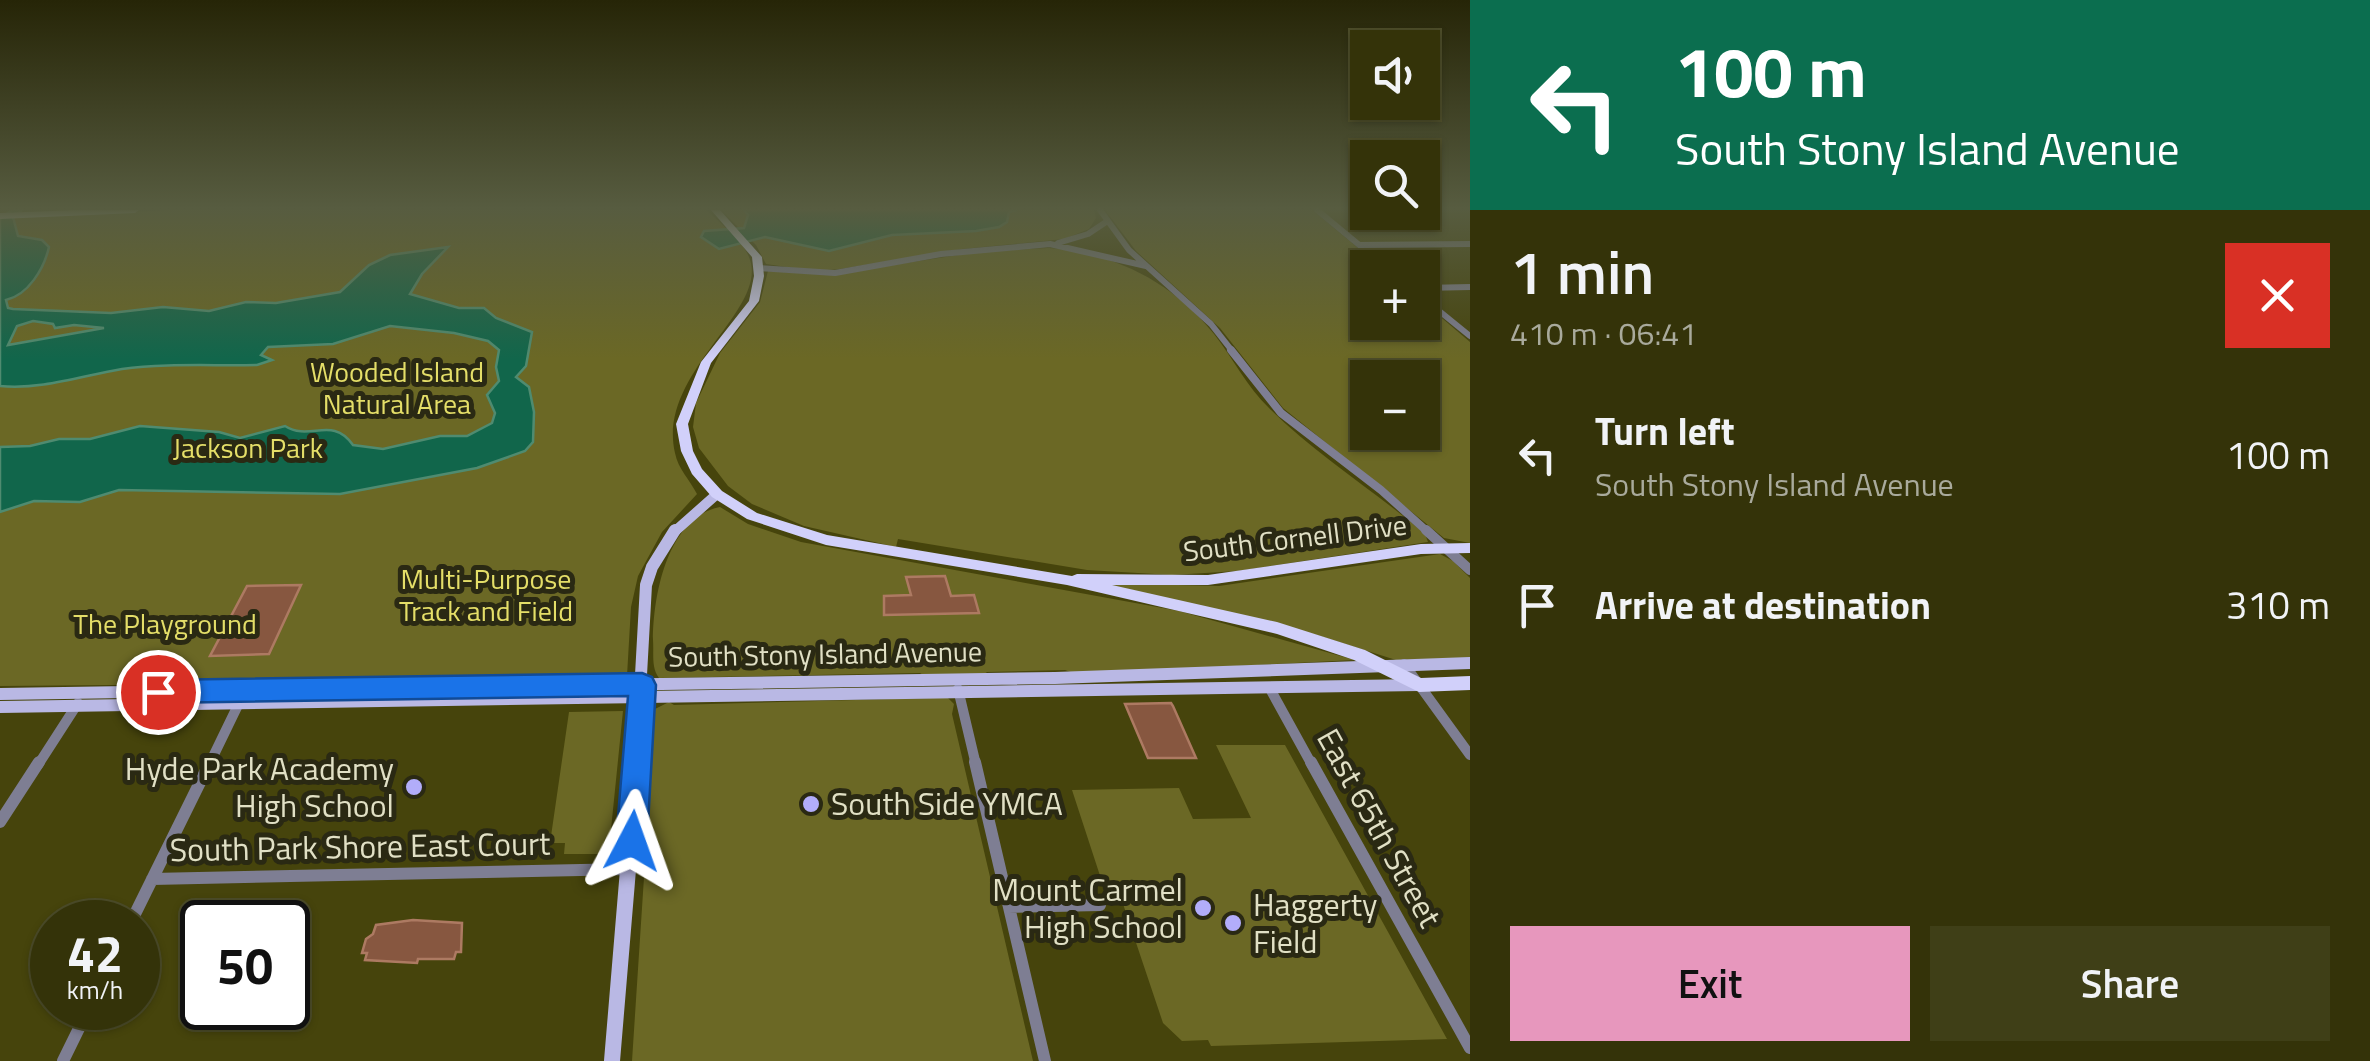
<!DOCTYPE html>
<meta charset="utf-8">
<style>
:root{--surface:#343309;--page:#3f3f17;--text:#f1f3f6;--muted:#a9aa9c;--line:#4e4e2a;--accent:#e797bd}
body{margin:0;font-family:"Titillium Web",sans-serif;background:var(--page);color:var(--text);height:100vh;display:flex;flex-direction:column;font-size:38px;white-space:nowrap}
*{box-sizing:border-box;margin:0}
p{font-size:32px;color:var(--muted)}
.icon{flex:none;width:55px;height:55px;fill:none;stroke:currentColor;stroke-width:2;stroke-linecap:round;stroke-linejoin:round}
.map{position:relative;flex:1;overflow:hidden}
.side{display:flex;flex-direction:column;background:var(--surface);width:900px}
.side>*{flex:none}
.hud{background:#0b6e4f;color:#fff;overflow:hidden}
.tools{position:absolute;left:1350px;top:30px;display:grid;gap:20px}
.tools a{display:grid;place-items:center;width:90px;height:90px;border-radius:0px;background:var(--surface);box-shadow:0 2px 8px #0004,0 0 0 2px var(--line);font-size:50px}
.speed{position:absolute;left:30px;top:900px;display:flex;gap:20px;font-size:50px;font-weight:700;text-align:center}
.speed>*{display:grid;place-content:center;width:130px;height:130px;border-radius:50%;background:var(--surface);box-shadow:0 2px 8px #0004,0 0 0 2px var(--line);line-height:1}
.speed small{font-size:25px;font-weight:400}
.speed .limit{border:5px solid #111;border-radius:15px;background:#fff;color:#111}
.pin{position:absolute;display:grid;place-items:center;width:85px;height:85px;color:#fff;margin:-42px;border:5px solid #fff;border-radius:50%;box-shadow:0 2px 10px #0007}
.me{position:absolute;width:110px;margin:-55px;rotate:4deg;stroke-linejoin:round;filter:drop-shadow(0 0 8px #0008)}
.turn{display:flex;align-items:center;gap:35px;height:210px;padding:0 40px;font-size:45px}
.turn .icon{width:130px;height:130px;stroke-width:2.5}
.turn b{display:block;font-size:70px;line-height:85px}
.round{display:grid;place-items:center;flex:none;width:105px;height:105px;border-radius:0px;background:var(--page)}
.headline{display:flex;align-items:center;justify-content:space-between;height:170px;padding:0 40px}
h1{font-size:60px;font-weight:600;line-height:75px}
.primary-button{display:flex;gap:20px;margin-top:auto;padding:20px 40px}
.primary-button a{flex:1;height:115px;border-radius:0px;background:var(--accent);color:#111;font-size:40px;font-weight:600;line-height:115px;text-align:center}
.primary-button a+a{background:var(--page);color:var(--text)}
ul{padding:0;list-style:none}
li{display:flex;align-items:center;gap:30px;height:150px;padding:0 40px}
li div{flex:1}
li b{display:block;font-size:38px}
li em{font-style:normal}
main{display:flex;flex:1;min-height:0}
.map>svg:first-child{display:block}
.green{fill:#6b6825;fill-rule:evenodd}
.water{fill:#11664b;stroke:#4f8b70;stroke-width:2.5;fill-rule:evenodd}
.building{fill:#875740;stroke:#ad7a62;stroke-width:2.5}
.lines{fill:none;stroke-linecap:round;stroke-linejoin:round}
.minor-far3{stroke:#7e7e93;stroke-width:6}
.minor-far2{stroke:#7e7e93;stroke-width:8}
.minor-far1{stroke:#7e7e93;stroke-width:10}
.minor{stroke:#7e7e93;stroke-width:12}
.major-far2{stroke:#b9b8e4;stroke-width:10}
.major-far1{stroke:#b9b8e4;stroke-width:12}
.major{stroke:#b9b8e4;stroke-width:16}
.highway{fill:#d1d0fa;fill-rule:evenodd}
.route{fill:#1a73e8;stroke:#114b97;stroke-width:2.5}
.poi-dot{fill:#b2adfa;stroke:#2a2913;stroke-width:4}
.labels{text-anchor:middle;stroke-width:10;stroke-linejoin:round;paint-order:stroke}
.park-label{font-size:28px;fill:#e4de68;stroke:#2a2913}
.street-label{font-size:28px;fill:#e1e0c5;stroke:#2a2913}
.near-poi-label{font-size:32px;fill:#e1e0c5;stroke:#2a2913;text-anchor:end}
.near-street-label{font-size:32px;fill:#e1e0c5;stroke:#2a2913}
</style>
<main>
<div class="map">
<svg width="1470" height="1061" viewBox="0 0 1470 1061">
<rect width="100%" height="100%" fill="#46440c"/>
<path class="green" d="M172,210H707C720,224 742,239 749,257C771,310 656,372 675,453C678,469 690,480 697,494L662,532L638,576L631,607L627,676L587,681L0,686V217Z
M721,210H1094L1096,218L1089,229L1064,239L962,249L840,269L815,271L766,264L756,245Z
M1105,210H1312L1381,267L1368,268V322H1422L1423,302L1470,342V543L1444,538L1283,408L1220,328L1136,251ZM1368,378H1422V432H1368Z
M1049,248C1116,254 1171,281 1214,334C1233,358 1247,387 1269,408C1316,455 1375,491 1425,534L1428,542L1238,571L1172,575L1087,570L898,539L896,547L804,526L752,504L728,486L699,448L693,427L696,403L720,353L760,302L768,271L828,275L978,252Z
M720,507L748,524L801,542L1179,611L1355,660L1076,674L1065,670L987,672L983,675L925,676L920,673L659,678C651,667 654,654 653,640C653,597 667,517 720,507Z
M1440,554L1453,561L1470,578V658L1396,660L1317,635L1096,583L1219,586Z
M930,698H948L954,704L952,714L1033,1061H632L655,709L669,702L674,705Z
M623,711L609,849L603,854H564L565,843H550L569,712Z
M1216,745H1285L1447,1039L1211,1046L1208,1040L1182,1041L1163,1023L1120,895L1106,894L1072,790L1179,788L1193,819L1251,818Z"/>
<path class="water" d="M12,210H22L13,217L18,236L42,240L49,247C44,269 28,295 6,300L8,308L13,309L111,313L163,307L209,311L246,302L276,303L340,292L369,265L390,255L448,247L422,274L410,294L459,308H484L496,318L532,332L526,366L516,377L529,387L534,412L533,442L525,451L477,468L340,494L119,490L80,502L34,501L0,512V447L30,446L59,439H90L140,426L219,432L240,438L285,426C310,442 332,415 353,445L383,449L440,436H467L492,423L495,413L487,395L499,381L496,367L499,350L488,341L454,333L390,326L333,344L268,347L261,355L272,360L257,365C213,366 164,363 122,369C81,376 41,390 0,386V219ZM33,321L53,324L55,328L74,325L104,328L8,345L17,326Z
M744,210H1017L1009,212L1007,222L999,227L976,231L892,235L829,251L765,237L719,249L701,237L704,231L744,228L748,215Z"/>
<path class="building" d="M945,576L951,596L974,595L979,613L884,615V596L911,595L906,577Z
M301,585L269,654L210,656L247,586Z
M1171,703L1173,706L1196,758H1148L1125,704Z
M413,920L462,923L461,952H456L454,959H418L417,963L365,960L367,953H362L366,939L373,934L376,925Z"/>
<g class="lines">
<path class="minor-far3" d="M1100,210L1129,250L1211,324L1233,352
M1317,210L1387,268
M1058,243L1088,234L1106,222
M1360,245L1470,244
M759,268L835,273L941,254L1050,244L1146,266
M1422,288L1470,287
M1422,297L1470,336"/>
<path class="minor-far2" d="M1231,350L1281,413L1381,490L1429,533"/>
<path class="minor-far1" d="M1426,530L1470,570
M1404,664L1470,755
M1269,687L1312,765
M958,689L976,765
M38,765L78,703
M209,765L240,701"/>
<path class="minor" d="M975,762L1045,1061
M1311,762L1470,1048
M0,822L39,762
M152,879L630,869
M1009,907L1100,905
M131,922L210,762
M63,1061L89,1008"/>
<path class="major-far2" d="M673,533L717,494"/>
<path class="major-far1" d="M0,694L1055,678L1470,663
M0,707L1419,685
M636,765L646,585L652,567L675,530"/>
<path class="major" d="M612,1061L637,762"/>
<path class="highway" d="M77,210H139L135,213L0,219V213Z
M711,210H720L762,257L764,276L759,301L711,363L688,424L693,451L702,469L722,491L757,513L827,535L1072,576L1077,574L1208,575L1421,544L1470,543V553L1421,554L1208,585H1112L1277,622L1365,650L1421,678L1470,676V690L1419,692L1354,660L1277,634L1067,585L826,545L747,519L712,497L692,474L681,451L676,424L701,362L749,301L754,276L752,257Z"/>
</g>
<linearGradient id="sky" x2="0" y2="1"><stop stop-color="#262507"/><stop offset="0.58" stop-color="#575c40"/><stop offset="1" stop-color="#575c40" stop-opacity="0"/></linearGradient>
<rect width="1470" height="359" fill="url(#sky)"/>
<path class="route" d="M642,673L652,677L656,685L647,841L643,852L632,857L620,852L616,841L628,696L158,703L149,700L145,692L149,684L158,680Z"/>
<g class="poi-dot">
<circle cx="414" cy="787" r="10"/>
<circle cx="811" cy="804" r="10"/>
<circle cx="1203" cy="908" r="10"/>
<circle cx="1233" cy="923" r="10"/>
</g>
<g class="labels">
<g class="park-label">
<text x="397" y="382">Wooded Island<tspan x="397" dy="32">Natural Area</tspan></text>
<text x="248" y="458">Jackson Park</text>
<text x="486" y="589">Multi-Purpose<tspan x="486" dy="32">Track and Field</tspan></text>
<text x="165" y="634">The Playground</text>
</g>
<g class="street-label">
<text transform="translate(1295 538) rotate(-7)" y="10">South Cornell Drive</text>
<text transform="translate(825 654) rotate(-1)" y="10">South Stony Island Avenue</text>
</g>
<g class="near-poi-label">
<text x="394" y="780">Hyde Park Academy<tspan x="394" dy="37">High School</tspan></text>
<text x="831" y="815" text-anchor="start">South Side YMCA</text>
<text x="1183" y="901">Mount Carmel<tspan x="1183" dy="37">High School</tspan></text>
<text x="1253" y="916" text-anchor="start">Haggerty<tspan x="1253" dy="37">Field</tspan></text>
</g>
<g class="near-street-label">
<text transform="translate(1379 828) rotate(61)" y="11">East 65th Street</text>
<text transform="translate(360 847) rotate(-1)" y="11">South Park Shore East Court</text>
</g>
</g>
</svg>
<div class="tools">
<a><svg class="icon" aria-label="sound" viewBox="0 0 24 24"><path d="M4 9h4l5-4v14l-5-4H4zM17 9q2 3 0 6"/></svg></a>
<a><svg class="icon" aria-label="search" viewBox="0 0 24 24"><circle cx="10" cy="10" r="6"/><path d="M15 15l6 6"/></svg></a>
<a>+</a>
<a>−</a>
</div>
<div class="speed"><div>42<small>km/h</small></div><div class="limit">50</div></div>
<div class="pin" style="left:158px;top:692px;background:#d93025"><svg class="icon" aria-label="arrive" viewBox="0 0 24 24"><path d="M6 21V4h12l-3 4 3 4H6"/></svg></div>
<svg class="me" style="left:632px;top:841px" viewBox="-20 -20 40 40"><path d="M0-17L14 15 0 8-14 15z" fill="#1a73e8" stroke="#fff" stroke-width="4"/></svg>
</div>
<section class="side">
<div class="hud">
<div class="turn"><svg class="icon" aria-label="left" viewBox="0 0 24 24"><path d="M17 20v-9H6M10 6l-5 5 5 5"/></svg><div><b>100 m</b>South Stony Island Avenue</div></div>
</div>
<div class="headline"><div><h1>1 min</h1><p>410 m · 06:41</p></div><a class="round" style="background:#d93025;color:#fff"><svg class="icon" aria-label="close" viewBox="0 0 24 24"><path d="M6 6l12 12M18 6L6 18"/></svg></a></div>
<ul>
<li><svg class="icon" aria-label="left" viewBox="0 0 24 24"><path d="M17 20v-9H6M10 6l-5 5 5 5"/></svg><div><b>Turn left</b><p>South Stony Island Avenue</p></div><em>100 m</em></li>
<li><svg class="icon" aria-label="arrive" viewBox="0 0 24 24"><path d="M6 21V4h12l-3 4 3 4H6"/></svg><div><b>Arrive at destination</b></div><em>310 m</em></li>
</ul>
<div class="primary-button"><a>Exit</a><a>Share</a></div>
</section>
</main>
